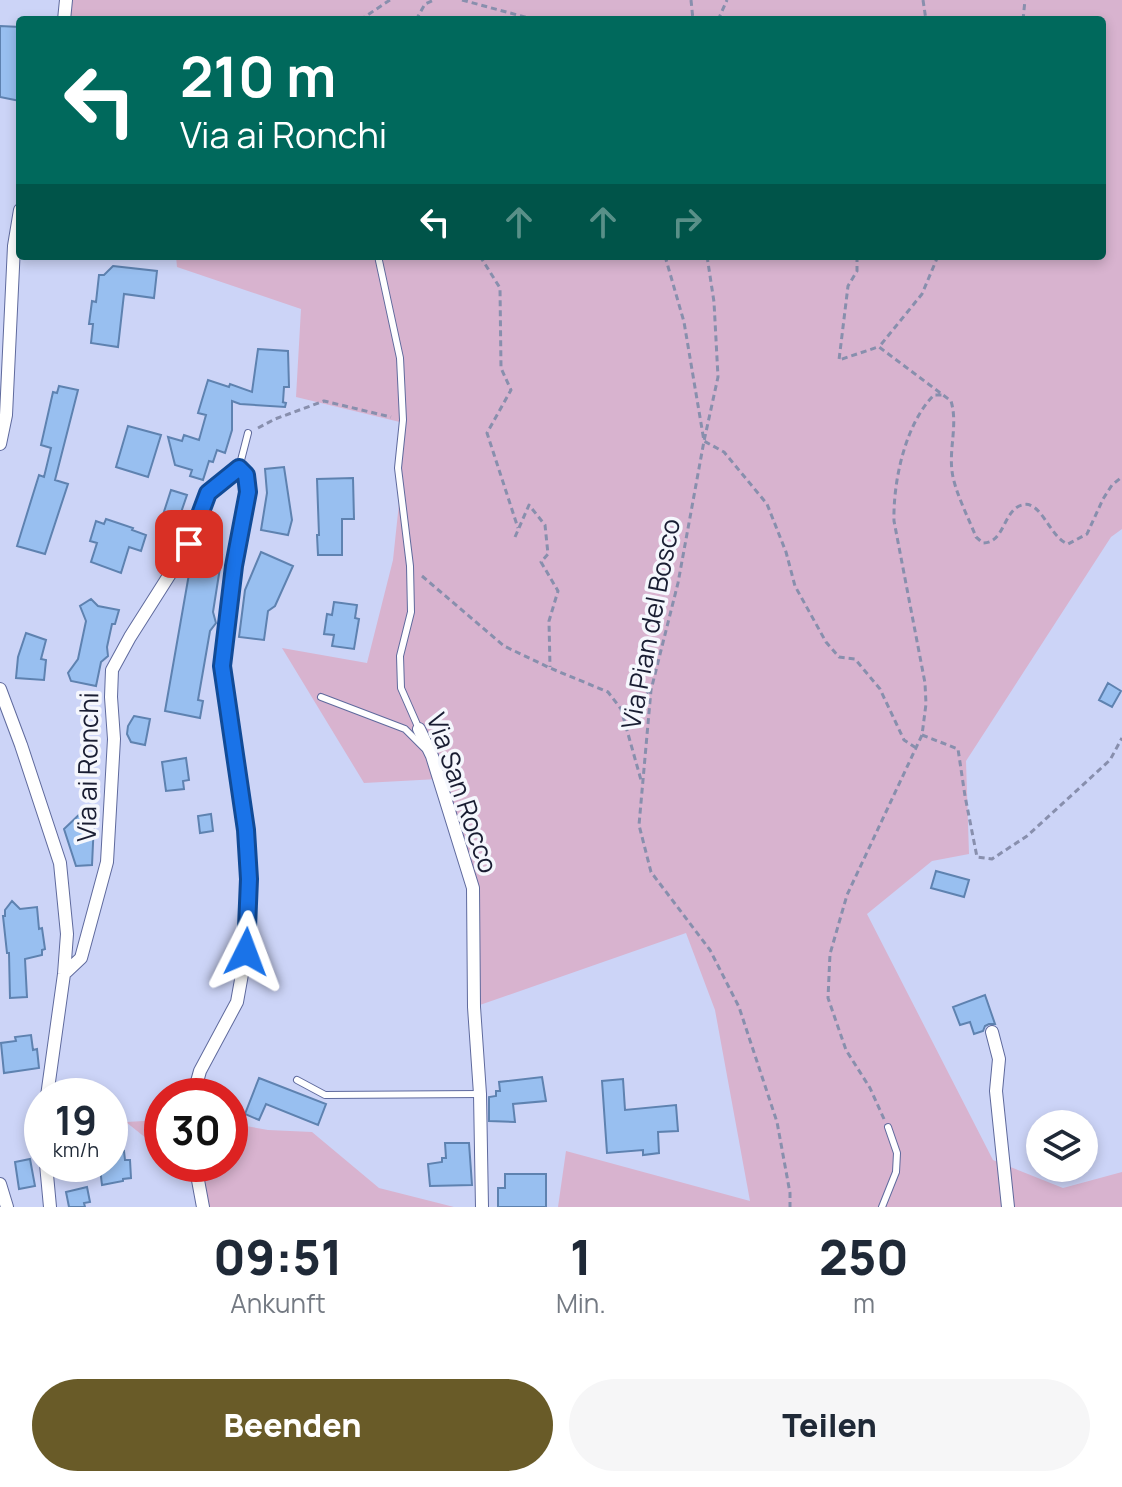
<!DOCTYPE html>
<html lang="de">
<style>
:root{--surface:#fff;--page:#f6f6f7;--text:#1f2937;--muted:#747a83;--accent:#695b28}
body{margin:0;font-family:Manrope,sans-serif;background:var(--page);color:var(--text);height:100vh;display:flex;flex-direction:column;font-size:30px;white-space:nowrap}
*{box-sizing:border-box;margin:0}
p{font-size:26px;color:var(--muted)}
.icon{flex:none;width:44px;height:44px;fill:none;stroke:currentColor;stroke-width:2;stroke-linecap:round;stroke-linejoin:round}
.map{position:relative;height:1207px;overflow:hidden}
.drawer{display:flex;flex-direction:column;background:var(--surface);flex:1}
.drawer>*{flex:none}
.hud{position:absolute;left:16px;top:16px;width:1090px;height:244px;border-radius:8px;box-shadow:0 4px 12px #0003;background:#00695c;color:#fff;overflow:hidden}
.tools{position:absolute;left:1026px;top:1110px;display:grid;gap:16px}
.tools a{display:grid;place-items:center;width:72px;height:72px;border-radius:50%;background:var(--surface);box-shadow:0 4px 12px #0003;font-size:40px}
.speed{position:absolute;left:24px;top:1078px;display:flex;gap:16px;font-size:40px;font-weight:700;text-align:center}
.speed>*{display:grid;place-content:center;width:104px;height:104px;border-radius:50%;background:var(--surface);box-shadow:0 4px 12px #0003;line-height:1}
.speed small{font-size:20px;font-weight:400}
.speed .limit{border:12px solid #d22;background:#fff;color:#111}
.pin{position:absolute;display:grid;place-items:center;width:68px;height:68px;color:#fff;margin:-34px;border-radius:16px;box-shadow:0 4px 12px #0006}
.me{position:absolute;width:88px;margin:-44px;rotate:3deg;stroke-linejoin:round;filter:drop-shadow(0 0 6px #0008)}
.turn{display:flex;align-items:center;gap:28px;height:168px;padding:0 32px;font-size:36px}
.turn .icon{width:104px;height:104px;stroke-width:2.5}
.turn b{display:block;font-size:56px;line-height:68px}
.lanes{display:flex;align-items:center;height:76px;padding:0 32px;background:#0003;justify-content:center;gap:40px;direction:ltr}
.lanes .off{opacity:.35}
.eta{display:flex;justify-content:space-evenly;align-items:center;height:136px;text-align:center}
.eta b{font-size:48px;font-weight:800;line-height:56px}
.action{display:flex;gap:16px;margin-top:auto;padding:16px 32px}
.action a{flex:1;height:92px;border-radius:48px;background:var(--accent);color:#fff;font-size:32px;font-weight:800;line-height:92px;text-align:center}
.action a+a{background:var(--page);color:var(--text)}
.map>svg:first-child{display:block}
.green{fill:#d8b3cf}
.building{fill:#98bff0;stroke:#5e82b0;stroke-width:2}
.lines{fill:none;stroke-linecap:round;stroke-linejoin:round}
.service-casing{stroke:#5f6a9d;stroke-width:8}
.minor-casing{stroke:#5f6a9d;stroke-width:14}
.path{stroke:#888fad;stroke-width:3;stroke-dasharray:6 4;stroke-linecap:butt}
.service{stroke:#fff;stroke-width:6}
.minor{stroke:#fff;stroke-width:12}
.route-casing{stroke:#114b97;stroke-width:20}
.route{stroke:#1a73e8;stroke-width:14}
.labels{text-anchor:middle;stroke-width:7;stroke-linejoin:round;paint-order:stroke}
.street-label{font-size:26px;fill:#191d32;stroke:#f5f7fd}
</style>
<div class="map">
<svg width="1122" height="1207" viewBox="0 0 1122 1207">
<rect width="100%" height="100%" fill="#ccd4f7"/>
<path class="green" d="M66,0H1122V529L1111,537L966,761L969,854L932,861L867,914L993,1160L1063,1188L1122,1172V1207H558L566,1151L750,1201L715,1010L686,933L474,1007L473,888L438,779L364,783L282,648L367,663L393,560L400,494L404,423L296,397L301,309L177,267L176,256H1102V20H64Z
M162,1120V1151L126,1122Z
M230,1123L268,1130L312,1132L379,1188L454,1207H198L190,1174L178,1164H230Z"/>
<path class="building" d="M0,26L20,27V101L0,97Z
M113,266L157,271L154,298L124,294L118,347L91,343L93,324H89L92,301L96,302L99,275H104Z
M258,349L288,351L289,387H284L283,402H282L286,403L285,407L240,404L232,401V430L225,453L217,450L213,462L209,461L203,480L190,476L192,470L175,465L168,437L182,441L184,435L199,440L206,415L198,413L208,380L229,387L230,384L252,392Z
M59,386L78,390L55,480L68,484L45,554L17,546L39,475L44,477L51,448L41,445L53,392L57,393Z
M128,426L161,435L148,477L116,467Z
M284,467L292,520L288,535L261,530L267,493L265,469Z
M353,478L354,519H342V555H318L317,535H319L317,479Z
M171,490L187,495L175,530L160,524Z
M106,519L133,528L132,530L146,535L141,551L129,547L121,573L91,562L97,543L90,541L96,521L104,524Z
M204,552L222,555L213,612L216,623L210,631L198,700L203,701L200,718L165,711L189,574L200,576Z
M261,552L293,566L275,606L268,611L264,640L239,637L245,590Z
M91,599L98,606L119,610L115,624H112L107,647L108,656L101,662L96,686L71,681L68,673L78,659L86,621L80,606Z
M334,602L357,605L355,618L359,619L354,649L332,646L334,635L324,634L327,614L332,615Z
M26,633L46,640L41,659L46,660L44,680L16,678L18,657Z
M1108,683L1121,691L1112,707L1099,700Z
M134,716L150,719L145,745L131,742L127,734L128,726Z
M186,758L189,780L183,781L184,789L166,791L162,762Z
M83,811L94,822L92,865L76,866L64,829Z
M211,814L213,831L200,833L198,816Z
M936,871L969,880L964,897L931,888Z
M12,901L20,909L37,907L39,929L42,928L45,949L42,950V955L25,959L27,997L10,998L9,953H7L3,916H5V910Z
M985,995L995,1024H989L985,1026L983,1031L974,1034L970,1022L960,1025L953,1007Z
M31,1035L33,1050L37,1049L39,1068L4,1073L1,1043L16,1041L15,1037Z
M542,1077L546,1101L513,1104L515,1122L489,1121V1097L496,1096V1091H500L499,1082Z
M259,1078L326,1104L318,1125L266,1104L259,1120L245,1114Z
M623,1079L625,1110L676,1105L678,1131L658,1132L659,1153L643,1155V1150L607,1153L602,1081Z
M445,1143H469L472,1185L430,1186L428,1164L442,1162V1158H446Z
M124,1151L125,1160H130L131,1178L123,1179V1181L102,1185L100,1168L102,1167V1164H110V1153Z
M30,1159L35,1186L19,1189L15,1162Z
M505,1174H546V1207H498V1188H505Z
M87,1187L90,1202L84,1203L85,1207H69L66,1192Z"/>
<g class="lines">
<g class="service-casing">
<path id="service" d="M378,256L400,358L403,420L398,468L410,566L411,612L400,656L401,688L419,729
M239,468L248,433
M321,697L405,729L424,748
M297,1080L325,1095L480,1094
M882,1207L896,1172L897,1153L888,1127"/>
</g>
<g class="minor-casing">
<path id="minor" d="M64,20L66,0
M0,444L6,415L14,246L20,210
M0,689L21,745L60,863L67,934L64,974L47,1096
M419,729L432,756L473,888L474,1007L480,1094L482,1207
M64,974L81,958L107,862L114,739L111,697L112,670L130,637L189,544L208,493L239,468L246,475L248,492L234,566L222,666L246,830L249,879L246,952L237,1002L200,1071L193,1096
M992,1032L999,1059L996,1091L1008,1207
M46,1164L50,1207
M195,1164L203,1207
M0,1184L7,1207"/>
</g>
<path class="path" d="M462,0L536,20
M691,0L693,20
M923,0L926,20
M360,20L390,0
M416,20L425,4L434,0
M718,20L727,0
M1023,20L1025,0
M480,256L500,288L501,368L511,390L487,433L518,528
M665,256L684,322L704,441L724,452L767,504L786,552L795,586L826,642L839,657L855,659L880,689L904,740L916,748
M707,256L714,302L718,377L704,441L678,583L651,690L639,825L651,872L710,950L739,1007L777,1122L790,1193V1207
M857,256V271L848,286L839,360L878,347
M938,256L922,294L879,347L951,401C958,424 949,448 952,471C954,490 969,519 976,537L983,543C1005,543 1003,510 1022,505C1041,499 1050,538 1068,544L1087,534L1103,499L1112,485L1122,477
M258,428L275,419L324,401L391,417
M515,537L529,505L545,525L548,554L541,562L558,591L549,621L550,667
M422,576L504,646L550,668L608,692L621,709L641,780
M621,709L651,690
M922,735L958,749L965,796L977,857L992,859L1027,836L1110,760L1122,738
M884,1119L870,1088L846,1050L828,998L830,954L847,895L922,735L926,704L925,683L894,521C893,482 905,424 934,395H942"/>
<use href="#service" class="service"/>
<use href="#minor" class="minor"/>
</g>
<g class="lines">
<g class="route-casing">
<path id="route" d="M189,544L208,493L239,468L246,475L248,492L234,566L222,666L246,830L249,879L246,952"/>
</g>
<use href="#route" class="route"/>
</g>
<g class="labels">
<g class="street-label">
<text transform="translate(651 624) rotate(-79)" y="9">Via Pian del Bosco</text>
<text transform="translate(88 767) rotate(-89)" y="9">Via ai Ronchi</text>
<text transform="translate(462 793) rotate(71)" y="9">Via San Rocco</text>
</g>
</g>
</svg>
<div class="tools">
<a><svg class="icon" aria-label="layers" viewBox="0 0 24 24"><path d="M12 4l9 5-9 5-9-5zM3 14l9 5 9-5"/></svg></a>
</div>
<div class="speed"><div>19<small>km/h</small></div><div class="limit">30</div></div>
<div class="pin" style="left:189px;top:544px;background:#d93025"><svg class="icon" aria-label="arrive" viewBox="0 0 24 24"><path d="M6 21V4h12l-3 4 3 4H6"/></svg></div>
<svg class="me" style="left:246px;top:952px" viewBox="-20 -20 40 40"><path d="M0-17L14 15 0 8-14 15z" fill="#1a73e8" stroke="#fff" stroke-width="4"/></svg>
<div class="hud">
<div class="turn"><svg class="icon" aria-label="left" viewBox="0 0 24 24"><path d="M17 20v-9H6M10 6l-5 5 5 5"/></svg><div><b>210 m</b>Via ai Ronchi</div></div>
<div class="lanes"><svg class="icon" aria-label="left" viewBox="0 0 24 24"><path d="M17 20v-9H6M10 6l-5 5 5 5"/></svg><svg class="icon off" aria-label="ahead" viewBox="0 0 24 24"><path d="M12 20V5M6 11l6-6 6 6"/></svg><svg class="icon off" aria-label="ahead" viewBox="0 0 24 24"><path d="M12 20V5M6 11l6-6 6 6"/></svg><svg class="icon off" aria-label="right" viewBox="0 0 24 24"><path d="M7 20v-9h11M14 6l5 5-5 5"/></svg></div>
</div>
</div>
<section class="drawer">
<div class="eta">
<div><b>09:51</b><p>Ankunft</p></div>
<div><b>1</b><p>Min.</p></div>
<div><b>250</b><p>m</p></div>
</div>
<div class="action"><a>Beenden</a><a>Teilen</a></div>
</section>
